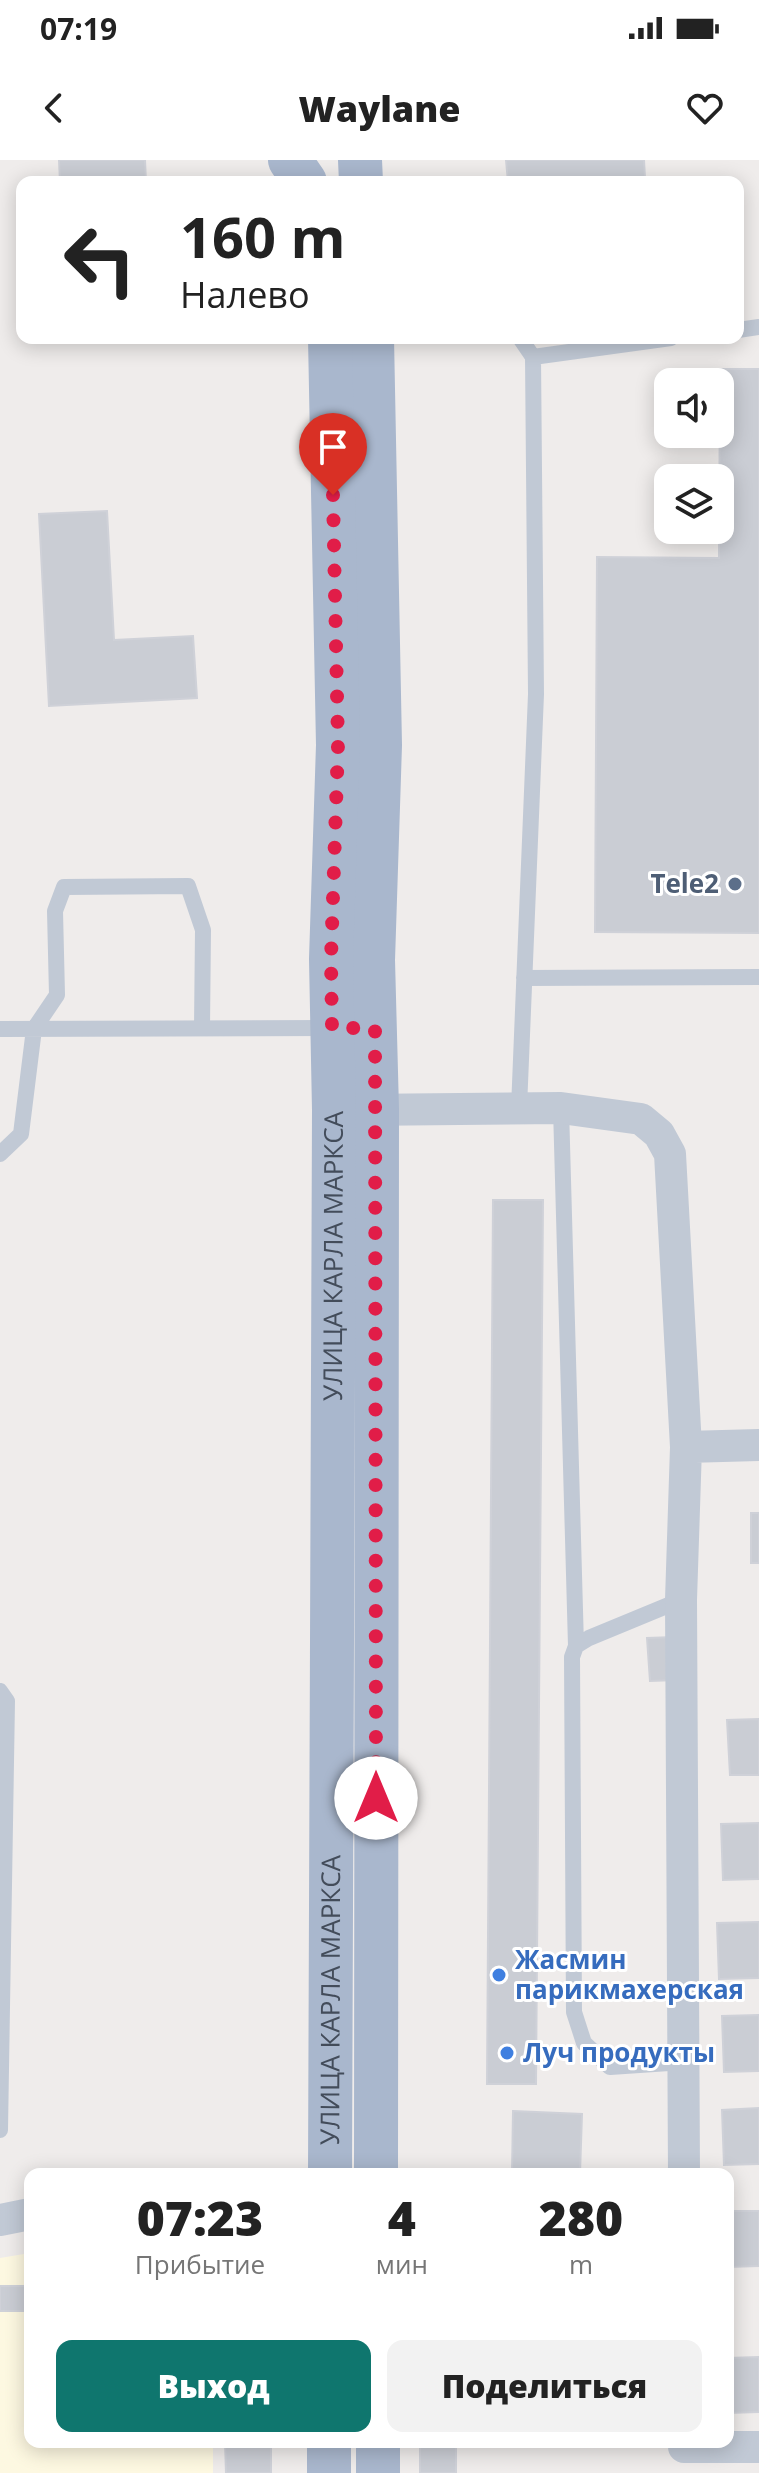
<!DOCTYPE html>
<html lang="ru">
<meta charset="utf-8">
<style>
:root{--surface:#fff;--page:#f2f2f2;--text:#222;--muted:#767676;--accent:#0f766e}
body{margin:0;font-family:"Open Sans",sans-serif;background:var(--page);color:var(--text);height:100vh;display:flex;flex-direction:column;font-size:30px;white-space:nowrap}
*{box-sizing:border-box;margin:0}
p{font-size:26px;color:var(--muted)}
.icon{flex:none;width:44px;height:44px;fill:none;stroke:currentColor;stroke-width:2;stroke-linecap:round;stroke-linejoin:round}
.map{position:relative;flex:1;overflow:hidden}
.panel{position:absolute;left:24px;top:2008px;width:710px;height:280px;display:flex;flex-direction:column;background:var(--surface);border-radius:16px;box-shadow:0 4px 20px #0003}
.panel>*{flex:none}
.guide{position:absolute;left:16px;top:16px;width:728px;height:168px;border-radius:16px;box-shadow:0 4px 20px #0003;background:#fff;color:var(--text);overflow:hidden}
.controls{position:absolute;left:654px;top:208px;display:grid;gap:16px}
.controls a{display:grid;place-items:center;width:80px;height:80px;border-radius:16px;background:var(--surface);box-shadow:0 4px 20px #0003;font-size:40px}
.pin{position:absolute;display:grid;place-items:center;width:68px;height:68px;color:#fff;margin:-82px -34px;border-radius:50% 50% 50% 0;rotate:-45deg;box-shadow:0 0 8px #0007}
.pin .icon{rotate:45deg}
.me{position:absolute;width:88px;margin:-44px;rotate:0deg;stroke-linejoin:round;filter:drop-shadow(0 0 6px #0008)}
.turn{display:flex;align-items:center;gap:28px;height:168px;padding:0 32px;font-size:36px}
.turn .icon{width:104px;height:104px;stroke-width:2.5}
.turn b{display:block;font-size:56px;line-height:68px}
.eta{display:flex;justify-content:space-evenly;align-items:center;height:136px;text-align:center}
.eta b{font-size:48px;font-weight:800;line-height:56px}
.action{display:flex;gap:16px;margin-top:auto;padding:16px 32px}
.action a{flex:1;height:92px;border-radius:16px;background:var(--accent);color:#fff;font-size:32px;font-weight:800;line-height:92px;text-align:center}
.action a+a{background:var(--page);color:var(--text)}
.status{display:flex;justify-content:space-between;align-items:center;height:56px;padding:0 40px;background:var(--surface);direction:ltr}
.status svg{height:22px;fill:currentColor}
header{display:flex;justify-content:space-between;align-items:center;height:104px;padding:0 32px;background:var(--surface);font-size:36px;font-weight:800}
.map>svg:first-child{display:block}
.commercial{fill:#fdf8e1}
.building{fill:#cacdd4;stroke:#cfd1d8;stroke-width:2}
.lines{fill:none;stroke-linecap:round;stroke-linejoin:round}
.lane{stroke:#c1c9d5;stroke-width:16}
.street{stroke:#c1c9d5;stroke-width:32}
.primary{stroke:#a9b7cd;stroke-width:44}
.route{stroke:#e11d48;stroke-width:14;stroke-dasharray:0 25.2}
.service-dot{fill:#5c6f8a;stroke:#fff;stroke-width:3}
.shop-dot{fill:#3f7fe0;stroke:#fff;stroke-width:3}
.labels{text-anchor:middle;stroke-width:6;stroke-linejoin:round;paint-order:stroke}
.service-label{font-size:26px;font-weight:bold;fill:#4e5e75;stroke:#fff;text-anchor:end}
.street-label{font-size:26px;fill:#434c5a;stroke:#fff}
.shop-label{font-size:26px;font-weight:bold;fill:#366cbe;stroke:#fff;text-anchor:start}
</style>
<div class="status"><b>07:19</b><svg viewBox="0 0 49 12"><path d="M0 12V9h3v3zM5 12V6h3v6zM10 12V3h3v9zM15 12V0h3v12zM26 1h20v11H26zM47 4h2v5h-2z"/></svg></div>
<header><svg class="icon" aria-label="back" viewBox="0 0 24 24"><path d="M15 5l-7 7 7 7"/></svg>Waylane<svg class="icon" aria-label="heart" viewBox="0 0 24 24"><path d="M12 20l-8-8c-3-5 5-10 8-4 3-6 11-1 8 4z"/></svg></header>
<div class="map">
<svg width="759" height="2313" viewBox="0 0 759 2313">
<rect width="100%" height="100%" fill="#efeceb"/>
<path class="commercial" d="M30,2093V2282H213V2313H0V2098Z"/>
<path class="building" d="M59,0H145L146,22H60Z
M506,0H644L645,18L508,22Z
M720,209H759V773L595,772L597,397L719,398Z
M107,351L114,480L193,476L197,538L49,546L39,354Z
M493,1040H543L536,1924H487Z
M751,1353H759V1403H751Z
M675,1477L677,1520L650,1521L647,1478Z
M759,1559V1615H730L727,1560Z
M759,1663V1719L723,1720L721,1664Z
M759,1762V1818L719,1819L717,1763Z
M759,1855V1911L724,1912L722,1856Z
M759,1948V2004L724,2005L722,1950Z
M513,1951L582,1954L580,2014H512Z
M728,2051H759V2106L728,2107Z
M0,2126H30V2151H0Z
M759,2197V2252L728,2253V2198Z
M225,2282H271V2313H226Z
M420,2282H456V2313H420Z"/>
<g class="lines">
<path class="lane" d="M738,170L759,167
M533,197L671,178
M524,818L759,817
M0,869L330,868
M519,948L536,534L533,197L520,178
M561,948L576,1486
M0,994L21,974L34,869L57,835L55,751L64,727L188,726L203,770L202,868
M681,1440L589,1478L576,1486L572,1497L574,1852L584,1883L610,1907L684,1902
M0,1531L7,1541L0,1970"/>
<path class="street" d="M358,950L561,948L641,959L659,974L670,994L686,1287L681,1440L684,2014
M686,1287L759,1285
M0,2060L30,2054
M684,2287H759"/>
<g class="primary">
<path d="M290,0L305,22"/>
<path d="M360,0L361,22"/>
<path d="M372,178L380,585L373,800L377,949L376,2014"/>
<path id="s1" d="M330,2014L334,950L331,799L338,585L330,178"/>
<path d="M378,2282V2313"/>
<path d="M329,2313V2282"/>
</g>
</g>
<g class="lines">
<path class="route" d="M333,335L338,585L331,799L332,868H375L376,1638"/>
</g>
<circle class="service-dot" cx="735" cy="724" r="8"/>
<g class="shop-dot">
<circle cx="499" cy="1815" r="8"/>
<circle cx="507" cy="1893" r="8"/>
</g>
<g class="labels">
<g class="service-label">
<text x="719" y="733">Tele2</text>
</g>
<g class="street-label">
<text dy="9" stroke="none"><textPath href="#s1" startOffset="918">УЛИЦА КАРЛА МАРКСА</textPath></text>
<text dy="9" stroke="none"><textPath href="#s1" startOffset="174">УЛИЦА КАРЛА МАРКСА</textPath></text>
</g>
<g class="shop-label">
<text x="515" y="1809">Жасмин<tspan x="515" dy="30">парикмахерская</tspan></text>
<text x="523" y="1902">Луч продукты</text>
</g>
</g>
</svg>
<div class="controls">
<a><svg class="icon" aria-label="sound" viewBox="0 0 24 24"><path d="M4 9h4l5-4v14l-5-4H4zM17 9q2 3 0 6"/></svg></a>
<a><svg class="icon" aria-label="layers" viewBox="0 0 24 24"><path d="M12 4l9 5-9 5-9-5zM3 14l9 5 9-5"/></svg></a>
</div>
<div class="pin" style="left:333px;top:335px;background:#d93025"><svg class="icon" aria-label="arrive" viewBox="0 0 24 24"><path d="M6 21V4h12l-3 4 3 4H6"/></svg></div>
<svg class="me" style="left:376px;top:1638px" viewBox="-20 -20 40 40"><circle r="19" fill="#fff"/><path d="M0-13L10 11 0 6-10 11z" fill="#e11d48"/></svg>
<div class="guide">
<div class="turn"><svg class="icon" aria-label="left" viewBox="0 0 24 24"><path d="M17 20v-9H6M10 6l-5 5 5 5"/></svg><div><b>160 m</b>Налево</div></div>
</div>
<section class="panel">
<div class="eta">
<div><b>07:23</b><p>Прибытие</p></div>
<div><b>4</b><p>мин</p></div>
<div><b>280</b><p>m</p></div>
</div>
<div class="action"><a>Выход</a><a>Поделиться</a></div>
</section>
</div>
